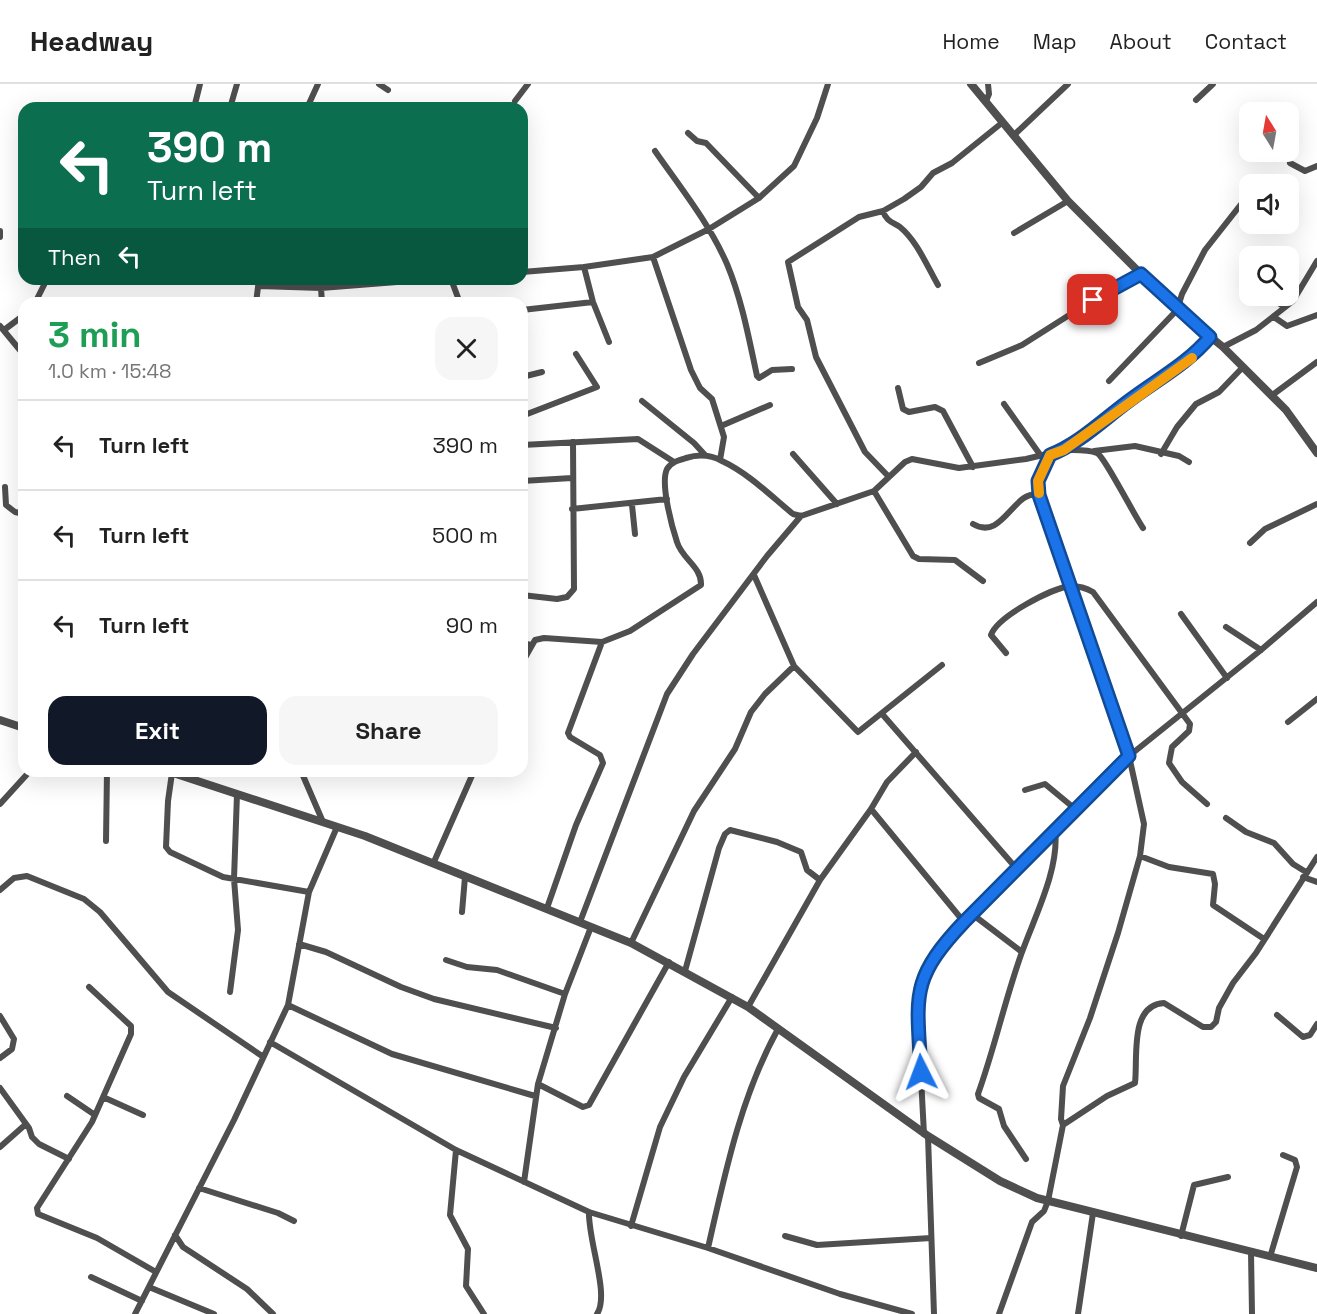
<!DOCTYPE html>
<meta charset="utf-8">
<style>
:root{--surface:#fff;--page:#f6f6f6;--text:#222;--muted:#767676;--line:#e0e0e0;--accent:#111827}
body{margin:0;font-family:"Space Grotesk",sans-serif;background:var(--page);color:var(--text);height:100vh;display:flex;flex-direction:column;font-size:22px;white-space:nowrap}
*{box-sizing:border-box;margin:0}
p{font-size:20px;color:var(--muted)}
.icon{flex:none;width:33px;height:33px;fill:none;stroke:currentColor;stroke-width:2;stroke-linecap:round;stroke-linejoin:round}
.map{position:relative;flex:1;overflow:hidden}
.panel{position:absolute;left:18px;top:213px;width:510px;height:480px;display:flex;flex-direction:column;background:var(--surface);border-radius:18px;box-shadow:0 6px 24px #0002}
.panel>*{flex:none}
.banner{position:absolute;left:18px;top:18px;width:510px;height:183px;border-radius:18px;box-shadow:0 6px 24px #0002;background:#0b6e4f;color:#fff;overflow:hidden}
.needle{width:39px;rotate:349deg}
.buttons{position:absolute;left:1239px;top:18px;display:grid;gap:12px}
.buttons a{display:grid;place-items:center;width:60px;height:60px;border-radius:12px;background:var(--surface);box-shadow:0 6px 24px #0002;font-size:30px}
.pin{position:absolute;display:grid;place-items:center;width:51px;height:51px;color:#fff;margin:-26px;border-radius:12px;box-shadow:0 3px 9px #0006}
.me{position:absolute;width:66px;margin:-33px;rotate:357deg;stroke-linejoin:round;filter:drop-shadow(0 0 4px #0008)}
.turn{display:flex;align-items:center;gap:21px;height:126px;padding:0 30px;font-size:27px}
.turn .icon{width:78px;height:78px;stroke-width:2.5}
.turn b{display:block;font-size:42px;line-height:51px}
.then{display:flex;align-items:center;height:57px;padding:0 30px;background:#0003;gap:12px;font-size:22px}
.round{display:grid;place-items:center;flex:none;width:63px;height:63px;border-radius:18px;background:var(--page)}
.headline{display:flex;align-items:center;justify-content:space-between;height:102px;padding:0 30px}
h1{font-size:36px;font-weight:700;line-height:45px;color:#1e9e55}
.button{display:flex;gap:12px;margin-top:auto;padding:12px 30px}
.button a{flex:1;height:69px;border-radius:18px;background:var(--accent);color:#fff;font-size:24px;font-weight:700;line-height:69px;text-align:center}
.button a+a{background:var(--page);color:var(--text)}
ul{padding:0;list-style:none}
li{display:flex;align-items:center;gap:18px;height:90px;padding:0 30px;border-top:2px solid var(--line)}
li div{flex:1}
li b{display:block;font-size:22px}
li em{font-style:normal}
header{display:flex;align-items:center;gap:36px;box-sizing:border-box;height:84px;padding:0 30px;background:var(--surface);border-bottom:2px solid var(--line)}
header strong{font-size:28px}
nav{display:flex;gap:33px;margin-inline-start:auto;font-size:21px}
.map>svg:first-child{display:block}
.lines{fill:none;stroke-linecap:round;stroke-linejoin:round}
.minor{stroke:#4f4f4f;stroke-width:6}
.tertiary{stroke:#4f4f4f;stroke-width:8}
.route-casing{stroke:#114b97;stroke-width:15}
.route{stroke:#1a73e8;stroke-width:10}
.slow{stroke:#f59e0b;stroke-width:10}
</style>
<header>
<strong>Headway</strong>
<nav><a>Home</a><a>Map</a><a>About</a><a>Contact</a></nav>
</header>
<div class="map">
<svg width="1317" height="1230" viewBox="0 0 1317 1230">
<rect width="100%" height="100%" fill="#fff"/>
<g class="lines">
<path class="minor" d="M379,0L388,6
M1196,16L1213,0
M515,17L528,0
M986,17L989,10L988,0
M195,21L209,24
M194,24L200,0
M230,24L237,0
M307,24L318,0
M688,49L697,57L706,59L759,114
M1014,51L1068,0
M655,67C680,103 709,139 727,180C742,216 749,255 757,292L759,294L772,286L792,285
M1290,79L1305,87L1317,82
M883,127C886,137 892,138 900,143C917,157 927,182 938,201
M0,147V153
M1014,149L1068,117
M653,173L691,286L700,304L712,315L724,353L720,376
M584,183L593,218L609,258
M522,188L584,183L653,173L709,145L759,114L794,82L817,34L828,0
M451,195L460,219
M259,202L321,204L435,195
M321,204L322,219
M1274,212L1278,219L1285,223
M189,216L198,219
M35,219L47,195
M256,219L259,195
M522,226L593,218
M1274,233L1287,242L1317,231
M0,242L24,271
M4,246L24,231
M1223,263L1256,246L1293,217L1317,177
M979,279L1022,261L1093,216L1141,190
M522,293L542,288
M1109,297L1177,226L1182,210L1205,166L1242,119
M898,304L903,325L909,328L935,323L943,327L973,383
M1271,312L1317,278
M642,317L694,359L705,371
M1004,320L1041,372
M522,332L597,303L576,270
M721,342L770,321
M522,361L638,355L674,378
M1064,366C1074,366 1088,365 1097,369C1104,372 1134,431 1143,444
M1094,367L1135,362L1179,372L1189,378
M793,370L837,420
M1161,370L1177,343L1196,320L1219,308L1243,283
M1050,371L1038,397L1039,411L1129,672L1144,740L1140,772L1118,849L1090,934L1063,1002L1061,1035L1063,1041L1107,1012L1135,999C1138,974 1129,921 1164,919L1203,943H1211L1216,938L1219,924L1233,899L1256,869L1317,773
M889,393L865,368L816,273L807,236L798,223L788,178L859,133L883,127L904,115L921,103L933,89L952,79L1003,38
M522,397L572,394
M5,403L6,421L15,428L24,430
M874,407L913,472L919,475L955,476L983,497
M632,421L635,450
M572,425L667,415
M973,440C1003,458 1014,404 1039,411
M1250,459L1265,445L1317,420
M754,491L794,582L858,648L942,581
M522,511L557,515L567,513L574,505L573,358
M1181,530L1227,594
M1226,543L1261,566
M522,559L531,561
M1006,569L991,551C997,533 1051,504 1071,502C1079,502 1086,504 1093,508L1190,640L1189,647L1172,663L1169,679L1182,698L1207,720
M522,579L535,556L544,554L602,558L630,547L701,501C702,483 682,475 677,458C672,443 660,399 667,385C671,378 679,376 686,374C699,370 711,371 722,377C748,389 771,412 793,430L801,432L874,407L905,378L912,375L959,384L1026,375L1064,366L1132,314L1184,280L1210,253
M883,631L1016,784
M1288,638L1317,615
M301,687L323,738
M172,689L168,717L166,763L170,768L223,793L309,808
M1025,706L1045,700L1074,724
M0,720L30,687
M871,725L964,838
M1226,734L1246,748L1274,759L1293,780L1306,788
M106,757L107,687
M1140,772L1169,783L1213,790L1215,800L1213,821L1264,855
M433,780L474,687
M1303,793L1317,798
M0,806L14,794L27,792L84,815L100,828L168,908L262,972
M547,824L576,741L603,679L600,671L570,653L568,649L602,558
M462,828L465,793
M972,830L1022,868
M580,838L667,610L693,570L767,472L801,432
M631,859L694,727L735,665L751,628L765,610L794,582
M299,860L326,868L401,903L434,915L556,944
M446,876L467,883L497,886L565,910
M685,887L719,764L725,750L730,746L777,758L801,768L807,786L820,796
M89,903L131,942V950L92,1038L37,1124L38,1130L97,1154L156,1188
M230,908L238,846L234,795L237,710
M288,921L392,970L535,1012
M748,923L820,796L871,725L887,698L916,668
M1277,931L1303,953L1310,951L1317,940
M0,932L14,955L12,965L0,974
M270,958L456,1066L589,1128L708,1164L840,1210L912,1230
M538,1000L583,1023L589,1021L669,878
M0,1004L29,1044L32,1053L39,1060L69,1075
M67,1012L95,1031
M103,1013L143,1031
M924,1050L917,918L926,884L940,863L1074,724L1129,672L1261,566L1317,518
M928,1052L934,1230
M0,1063L26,1040
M456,1066L450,1131L468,1165L466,1202L484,1230
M1026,1075L1004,1042L999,1025L979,1014L978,1010C995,963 1005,915 1022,868C1035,832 1060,784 1055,745
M524,1098L538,1000L565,910L591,843
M199,1104L278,1129L294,1137
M589,1128C588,1157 610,1211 597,1230
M631,1142L660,1043L684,993L732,913
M175,1151L183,1163L247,1205L273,1230
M785,1152L817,1161L931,1154
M1181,1152L1194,1101L1228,1093
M708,1164C725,1089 741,1012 778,945
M1251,1168L1252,1230
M1270,1173L1297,1083L1295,1076L1283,1071
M91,1193L142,1217
M149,1203L214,1230
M135,1230L234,1036L288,921L309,808L337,743
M999,1230L1032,1138L1044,1127L1048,1117L1063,1041
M1078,1230L1093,1129"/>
<path class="tertiary" d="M971,0L1068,117L1177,226L1223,263L1286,326L1317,369
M0,636L24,644
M167,687L365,752L631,859L748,923L928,1052L1000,1097L1037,1114L1317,1184"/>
</g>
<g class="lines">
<g class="route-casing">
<path id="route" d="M921,988C917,912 909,896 964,838L1129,672L1039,411L1038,397L1050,371C1079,360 1104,335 1130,316C1158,295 1187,280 1210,253L1141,190L1093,216"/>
</g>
<use href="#route" class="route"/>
<path class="slow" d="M1039,409L1038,397L1050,371L1064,366L1192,274"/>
</g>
</svg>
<div class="buttons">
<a><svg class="needle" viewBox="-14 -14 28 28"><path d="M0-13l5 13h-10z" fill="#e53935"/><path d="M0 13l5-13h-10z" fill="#767676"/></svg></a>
<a><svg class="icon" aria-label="sound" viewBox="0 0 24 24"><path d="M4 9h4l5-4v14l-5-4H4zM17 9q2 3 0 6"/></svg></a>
<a><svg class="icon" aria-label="search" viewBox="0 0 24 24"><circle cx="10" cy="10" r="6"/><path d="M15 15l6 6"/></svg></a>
</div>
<div class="pin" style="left:1093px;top:216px;background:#d93025"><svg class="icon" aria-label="arrive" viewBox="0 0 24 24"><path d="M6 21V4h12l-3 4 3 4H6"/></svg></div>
<svg class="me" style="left:921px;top:988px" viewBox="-20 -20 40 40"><path d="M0-17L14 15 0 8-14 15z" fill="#1a73e8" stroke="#fff" stroke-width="4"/></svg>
<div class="banner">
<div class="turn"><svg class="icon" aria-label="left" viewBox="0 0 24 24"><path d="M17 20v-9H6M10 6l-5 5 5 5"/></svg><div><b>390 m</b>Turn left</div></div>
<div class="then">Then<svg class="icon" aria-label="left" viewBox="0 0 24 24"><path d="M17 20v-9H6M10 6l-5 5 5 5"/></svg></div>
</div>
<section class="panel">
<div class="headline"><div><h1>3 min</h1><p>1.0 km · 15:48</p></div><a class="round"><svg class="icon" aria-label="close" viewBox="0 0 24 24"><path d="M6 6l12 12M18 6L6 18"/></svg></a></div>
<ul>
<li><svg class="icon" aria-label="left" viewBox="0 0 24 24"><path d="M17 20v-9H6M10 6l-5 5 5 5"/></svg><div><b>Turn left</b></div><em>390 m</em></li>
<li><svg class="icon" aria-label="left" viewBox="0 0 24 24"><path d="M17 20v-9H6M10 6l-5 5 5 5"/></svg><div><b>Turn left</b></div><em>500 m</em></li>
<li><svg class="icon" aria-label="left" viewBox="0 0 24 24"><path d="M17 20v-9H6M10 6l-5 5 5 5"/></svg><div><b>Turn left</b></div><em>90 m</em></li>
</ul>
<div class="button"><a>Exit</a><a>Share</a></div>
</section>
</div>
